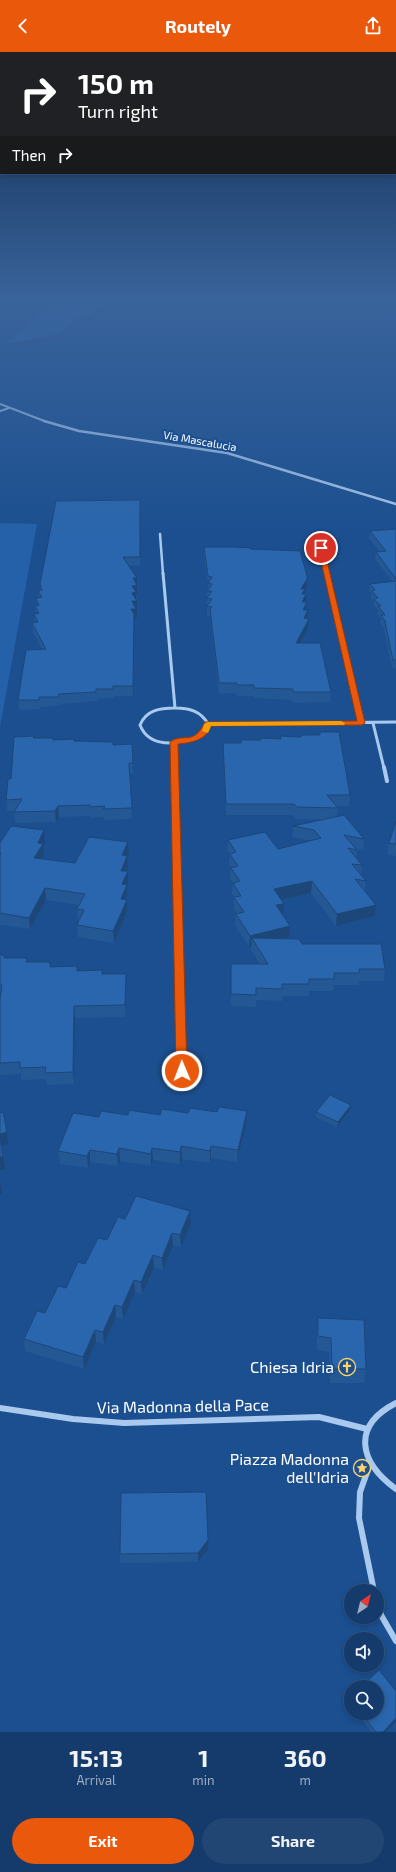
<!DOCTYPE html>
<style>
:root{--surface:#143b6b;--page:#214673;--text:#f1f3f6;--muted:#9dadc1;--line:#33557e;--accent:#ea580c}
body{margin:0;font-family:"Exo 2",sans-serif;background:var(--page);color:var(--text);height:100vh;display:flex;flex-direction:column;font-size:15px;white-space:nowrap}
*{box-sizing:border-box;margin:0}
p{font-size:13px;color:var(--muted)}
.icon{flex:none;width:22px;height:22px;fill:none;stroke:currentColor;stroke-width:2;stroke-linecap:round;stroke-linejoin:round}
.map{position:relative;height:1680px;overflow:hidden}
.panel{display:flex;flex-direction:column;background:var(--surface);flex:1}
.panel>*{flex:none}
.banner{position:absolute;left:0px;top:0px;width:396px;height:122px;box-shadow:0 2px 6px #0003,0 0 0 1px var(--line);background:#202124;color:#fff;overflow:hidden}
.needle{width:26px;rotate:35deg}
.buttons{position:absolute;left:344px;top:1532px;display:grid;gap:8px}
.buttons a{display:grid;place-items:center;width:40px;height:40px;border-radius:50%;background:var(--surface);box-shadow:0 2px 6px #0003,0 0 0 1px var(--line);font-size:20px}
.pin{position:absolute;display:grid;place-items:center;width:34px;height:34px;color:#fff;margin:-17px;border:2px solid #fff;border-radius:50%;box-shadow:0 1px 4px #0007}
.me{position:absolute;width:44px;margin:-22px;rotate:359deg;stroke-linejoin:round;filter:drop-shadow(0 0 3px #0008)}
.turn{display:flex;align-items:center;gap:14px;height:84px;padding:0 12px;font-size:18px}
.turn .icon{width:52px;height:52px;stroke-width:2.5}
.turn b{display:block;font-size:28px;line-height:34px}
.then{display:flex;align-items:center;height:38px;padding:0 12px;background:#0003;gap:8px;font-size:15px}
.eta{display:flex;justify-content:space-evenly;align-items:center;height:68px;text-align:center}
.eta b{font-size:24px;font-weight:700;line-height:28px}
.action{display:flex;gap:8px;margin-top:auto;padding:8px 12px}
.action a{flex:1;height:46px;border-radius:24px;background:var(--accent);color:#fff;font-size:16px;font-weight:700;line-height:46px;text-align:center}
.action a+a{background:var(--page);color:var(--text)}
header{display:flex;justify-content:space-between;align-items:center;height:52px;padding:0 12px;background:var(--accent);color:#fff;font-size:18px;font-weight:700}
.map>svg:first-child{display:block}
.green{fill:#2461a8}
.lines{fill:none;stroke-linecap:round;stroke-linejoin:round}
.street-far5{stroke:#a9c9ee;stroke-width:2}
.street-far4{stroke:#a9c9ee;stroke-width:2.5}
.street-far3{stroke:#a9c9ee;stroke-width:3}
.street-far2{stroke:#a9c9ee;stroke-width:4}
.street-far1{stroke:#a9c9ee;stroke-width:5}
.street{stroke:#a9c9ee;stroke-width:6}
.wall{fill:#245895}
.shaded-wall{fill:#1d4779}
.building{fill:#2a66ad;stroke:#1d4779}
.route{fill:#ea580c;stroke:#983908}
.slow{fill:#f59e0b}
.labels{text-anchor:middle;stroke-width:4;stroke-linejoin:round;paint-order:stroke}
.far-street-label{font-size:11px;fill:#fff;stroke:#1b4f8f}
.near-poi-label{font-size:16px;fill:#fff;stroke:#1b4f8f;text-anchor:end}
.near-street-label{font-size:16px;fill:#fff;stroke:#1b4f8f}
</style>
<header><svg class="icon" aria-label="back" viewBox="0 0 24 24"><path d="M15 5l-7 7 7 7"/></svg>Routely<svg class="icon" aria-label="share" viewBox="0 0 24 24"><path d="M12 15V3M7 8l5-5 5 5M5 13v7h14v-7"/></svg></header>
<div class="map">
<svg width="396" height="1680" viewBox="0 0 396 1680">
<rect width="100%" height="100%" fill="#1b4f8f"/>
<path class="green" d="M1,471L37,472L0,675V472Z"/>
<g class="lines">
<path class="street-far5" d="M0,352L47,370
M0,359L9,356"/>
<path class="street-far4" d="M44,369L79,379L227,401L396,452
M160,482L163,522
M321,496L327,522"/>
<path class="street-far3" d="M163,521L175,656
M327,521L362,671
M175,656C189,656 201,659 208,672L206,679C188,693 150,699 140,673C146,658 160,656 175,656Z
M373,671L384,716
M208,672L396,670
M174,691L175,716"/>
<path class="street-far2" d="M175,715L181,963
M384,715L387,729"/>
<path class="street-far1" d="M181,962L182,1019"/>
<path class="street" d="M396,1351C351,1374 359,1410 396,1437
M0,1356L73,1367L124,1371L319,1365L367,1377
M370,1412L360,1440L359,1466L374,1539
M377,1550L381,1563L396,1589"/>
</g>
<path class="wall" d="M53,250H115L88,269L81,268L58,287L6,296Z
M140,448V513L129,514L137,526V542H136L137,549V566H134L133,644H114V646L97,647V649L60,652L59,654L40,655V657L19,658L18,648L42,597L33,580L32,571L35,570L34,562H36L35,554L37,553L36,546H39L38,539L40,538V532Z
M396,477V619L395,616H392L384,578V576L380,571L381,566L377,562L378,558L374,554V549L371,546L372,542L369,539L370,532L392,529L375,507L376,500H380L369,486L370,479Z
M204,495L251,497L307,537L305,540V542L306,550H307L306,558L308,576L300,591L331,640L330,650L293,651L292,648L254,646L253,644H237L236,641L219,642L210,564H207V539L208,538V533L204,505Z
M280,684L350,743L349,754H336L338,756L337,764L364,787L363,798L355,797L357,798L356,807L362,813L361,822L366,829L365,839L376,853L375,864L336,874L311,841L281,847L283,863L290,874L289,885L284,887L302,892L385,917L384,929H359V933H334L333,939H309V944H282V949L256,948V955L231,954V912H260L251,898V895H249L235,873L236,862L237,861L234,857V845L232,842L233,831L230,827L231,816L229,813L230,802L228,800V788L278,797L312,789L292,785L293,774L325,767H296L293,763H226L223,702V691H241L280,687Z
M34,686L113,693L132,692L133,722H130L132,767L104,768V765L91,766L90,764L59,765L56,770L15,771L14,760V759H7L6,748L11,727Z
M396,769V804L387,802L389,791Z
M44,778L45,790L43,794L44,803L42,807L75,811L128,790L129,801L127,805L128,815L126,819L128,831L127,833V844L126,848H127V860L114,891L78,885L77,873L79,869H78L77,857L79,853L46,848L30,877L0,873V791Z
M0,903H4L5,906L27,910H50L51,915L77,919L102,918V922L126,934V965L75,966L74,1032L47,1033L46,1027L21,1028V1022L0,1023Z
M350,1058L337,1075L316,1065V1060Z
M128,1063H160L246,1072L237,1110L211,1106L210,1111L182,1107L180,1112L153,1108L151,1114L120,1109L118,1114L90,1110L88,1116L60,1112L58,1099L99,1065Z
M125,1167L191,1172L181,1195L173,1193L163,1218L154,1216L142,1242L135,1240L123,1267L116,1265L104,1292L96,1290L84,1317L25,1299L24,1287L85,1212Z
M318,1266L366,1317L364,1331H330L329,1300L317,1298V1281Z
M208,1497L198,1510L120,1511V1502Z
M351,1644V1654L348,1651L349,1646Z
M356,1661H377L396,1670L386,1680H372Z"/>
<path class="shaded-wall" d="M109,250H115L88,269L87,264Z
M81,264V268L58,287L6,296L5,292Z
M133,526H137V542H136V549H137V566H134L133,644L131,557L132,534Z
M307,527V537L305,540L304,546L306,542V552L302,560L301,537Z
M307,550L306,560L303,558Z
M308,558L307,568L304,566Z
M309,567L308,576L295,602L296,591Z
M58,754L59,765L56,770L55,759Z
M44,778L45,790L43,795L44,803L36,817L34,806L38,791Z
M128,790L129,801L127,805L128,815L121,830V819L122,803Z
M128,819V831L127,833V844L121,859V847L122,832Z
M312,829L311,841L274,849V837Z
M45,836L46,848L30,877L29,866Z
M127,848V860L114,891L113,879Z
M284,852L283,863L276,865V853Z
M376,853L375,864L336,874L337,862Z
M290,874L289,885L256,894L252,886L251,895H249L250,884Z
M126,922V965L125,953Z
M74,954L75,966L74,1032L73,1020Z
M351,1053L350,1058L337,1075L338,1070Z
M247,1059L246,1072L237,1110L238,1098Z
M7,1080L8,1092L1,1094L0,1082Z
M181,1094L182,1107L180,1112V1100Z
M211,1094V1106L210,1111V1099Z
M119,1096L120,1109L118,1114L117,1102Z
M152,1096L153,1108L151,1114V1102Z
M90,1098V1110L88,1116L87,1104Z
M0,1105H3L5,1117L0,1118Z
M0,1130L2,1142L0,1143Z
M190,1159L191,1172L181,1195L180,1183Z
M172,1181L173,1193L163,1218L162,1206Z
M153,1203L154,1216L142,1242L141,1230Z
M134,1228L135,1240L123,1267L122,1255Z
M115,1253L116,1265L104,1292L103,1280Z
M95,1278L96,1290L84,1317L83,1305Z
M208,1488V1497L198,1510V1501Z
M396,1666V1670L386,1680H383Z"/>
<path class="building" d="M53,250H109L87,264H81L57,283L5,292Z
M140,448V505H123L137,526H133L137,533L132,534L136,540L132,541L137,549H132L136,557H131L134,562L133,634H113V637H96V640L59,642L58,645H39V648H18L26,598L46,597L32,571L38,570L34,562L39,561L35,554L39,553L36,546L42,545L38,539L42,538L40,532L56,449Z
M396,477V527L376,500L386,499L370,479Z
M204,495H235L251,496V497L300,499L307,524V527L301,537H305L302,542H306L302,550H307L303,558H308L304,566L309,567L296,591H320L331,640H293V637L254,636V633H237V631H219L210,557L212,555L207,554L212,547L207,546L212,539H207L212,532L208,531L212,525L208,524Z
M396,529V608H393L385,570H386L381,563H385L378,554H381L374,547L378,546L372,539L375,538L370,532Z
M320,680H339L350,743H327L338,756L297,755L294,752H226L223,691H241V688H261L260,686L281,687L280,684L301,685V683H320Z
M34,684L33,686H53V688L74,687V689L113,690V693L132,692L133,711H129L132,756L103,757L105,754L90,755V753L58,754L55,759L14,760L22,747L6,748L8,727H11L14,685Z
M344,763L364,787L344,783L357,798L348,796L362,813L352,812L366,829L355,827L376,853L337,862L312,829L274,837L284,852L276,853L290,874L250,884L236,862L244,860L234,845L241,844L233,831L240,829L231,816L238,814L230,802L236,800L228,788L265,780L278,797L321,786L314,778L293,774Z
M396,769V792L389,791Z
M11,774L44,778L38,791L43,792L34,806L75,811L89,785L128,790L122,803L127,804L121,819H128L122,832L127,833L121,847L127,848L113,879L77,873L84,858L77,857L85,842L45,836L29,866L0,861V803L1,801H0V791Z
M252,886L299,887L302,892H381L385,917H359L360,921H334V927H309V932H282V937L256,936V943L231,942V912H268Z
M0,903H4V906H27L26,910H50V915L77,914V919L102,918V922H126L125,953L74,954L73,1020L45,1021L46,1015L20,1016V1010L0,1011V948L2,933H0Z
M330,1043L351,1053L338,1070L316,1060Z
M219,1055L247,1059L238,1098L211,1094L210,1099L181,1094L180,1100L152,1096L151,1102L119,1096L117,1102L90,1098L87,1104L58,1099L73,1061L99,1065L101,1059L128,1063L129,1058L160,1063L162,1057L188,1061L190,1056L217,1060Z
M3,1060L7,1080L0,1082V1061Z
M0,1083L3,1105H0Z
M136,1144L190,1159L180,1183L172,1181L162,1206L153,1203L141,1230L134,1228L122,1255L115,1253L103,1280L95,1278L83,1305L24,1287L37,1259L45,1261L58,1234L66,1236L78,1210L85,1212L98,1186L107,1188L118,1165L125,1167Z
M318,1266L364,1268L366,1317H332L331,1286L318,1284Z
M206,1440L208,1488L198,1501L120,1502L121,1441Z
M379,1618L396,1639V1666L383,1680H376L361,1661H377V1635H361Z
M351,1644V1649L349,1646Z"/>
<linearGradient id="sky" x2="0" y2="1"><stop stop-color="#0f2b4f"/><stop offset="0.51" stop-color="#39639b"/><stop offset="1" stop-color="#39639b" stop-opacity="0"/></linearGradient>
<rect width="396" height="486" fill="url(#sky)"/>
<path class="route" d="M321,494L324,496L365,671L362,673L211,674C207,688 191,691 178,692L187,1019L182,1023L176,1019L170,690C183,680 193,695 205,670H208L357,669L318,496Z"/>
<path class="slow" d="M341,669L345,671L344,673L211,674L208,681L202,679L204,672L208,670Z"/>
<defs>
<g id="church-ring" transform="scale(0.9)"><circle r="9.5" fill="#1b4f8f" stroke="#ffd166" stroke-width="1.5"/><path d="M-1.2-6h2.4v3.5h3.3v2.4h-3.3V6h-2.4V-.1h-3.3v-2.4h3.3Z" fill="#ffd166"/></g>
<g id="sight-ring" transform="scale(0.9)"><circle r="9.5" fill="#1b4f8f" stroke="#ffd166" stroke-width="1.5"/><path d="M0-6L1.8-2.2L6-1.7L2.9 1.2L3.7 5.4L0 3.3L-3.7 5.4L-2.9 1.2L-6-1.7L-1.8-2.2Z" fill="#ffd166"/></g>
</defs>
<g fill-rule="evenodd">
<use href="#church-ring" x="347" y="1315"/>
<use href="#sight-ring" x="362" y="1416"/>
</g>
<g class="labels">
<g class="far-street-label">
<text transform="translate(200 389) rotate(10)" y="4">Via Mascalucia</text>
</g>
<g class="near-poi-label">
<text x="334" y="1321">Chiesa Idria</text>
<text x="349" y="1413">Piazza Madonna<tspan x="349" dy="18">dell'Idria</tspan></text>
</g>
<g class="near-street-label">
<text transform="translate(183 1354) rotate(-1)" y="6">Via Madonna della Pace</text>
</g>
</g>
</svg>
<div class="buttons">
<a><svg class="needle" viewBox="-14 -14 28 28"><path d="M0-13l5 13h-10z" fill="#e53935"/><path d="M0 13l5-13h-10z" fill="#9dadc1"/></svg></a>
<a><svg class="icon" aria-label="sound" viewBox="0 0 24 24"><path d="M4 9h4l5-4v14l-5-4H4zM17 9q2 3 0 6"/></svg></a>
<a><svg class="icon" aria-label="search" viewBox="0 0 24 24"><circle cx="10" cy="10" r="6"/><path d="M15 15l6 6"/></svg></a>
</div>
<div class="pin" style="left:321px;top:496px;background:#d93025"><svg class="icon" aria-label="arrive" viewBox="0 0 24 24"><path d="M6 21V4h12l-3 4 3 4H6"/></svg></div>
<svg class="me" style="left:182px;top:1019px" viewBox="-20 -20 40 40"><circle r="17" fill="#ea580c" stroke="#fff" stroke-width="3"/><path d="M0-11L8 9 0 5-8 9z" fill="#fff"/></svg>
<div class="banner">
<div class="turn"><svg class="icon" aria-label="right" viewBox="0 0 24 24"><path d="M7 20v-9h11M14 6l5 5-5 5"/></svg><div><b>150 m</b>Turn right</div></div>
<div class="then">Then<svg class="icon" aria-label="right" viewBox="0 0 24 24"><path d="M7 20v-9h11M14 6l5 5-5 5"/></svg></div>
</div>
</div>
<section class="panel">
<div class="eta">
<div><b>15:13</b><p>Arrival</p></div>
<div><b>1</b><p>min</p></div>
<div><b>360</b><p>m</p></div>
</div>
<div class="action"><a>Exit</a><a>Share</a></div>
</section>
